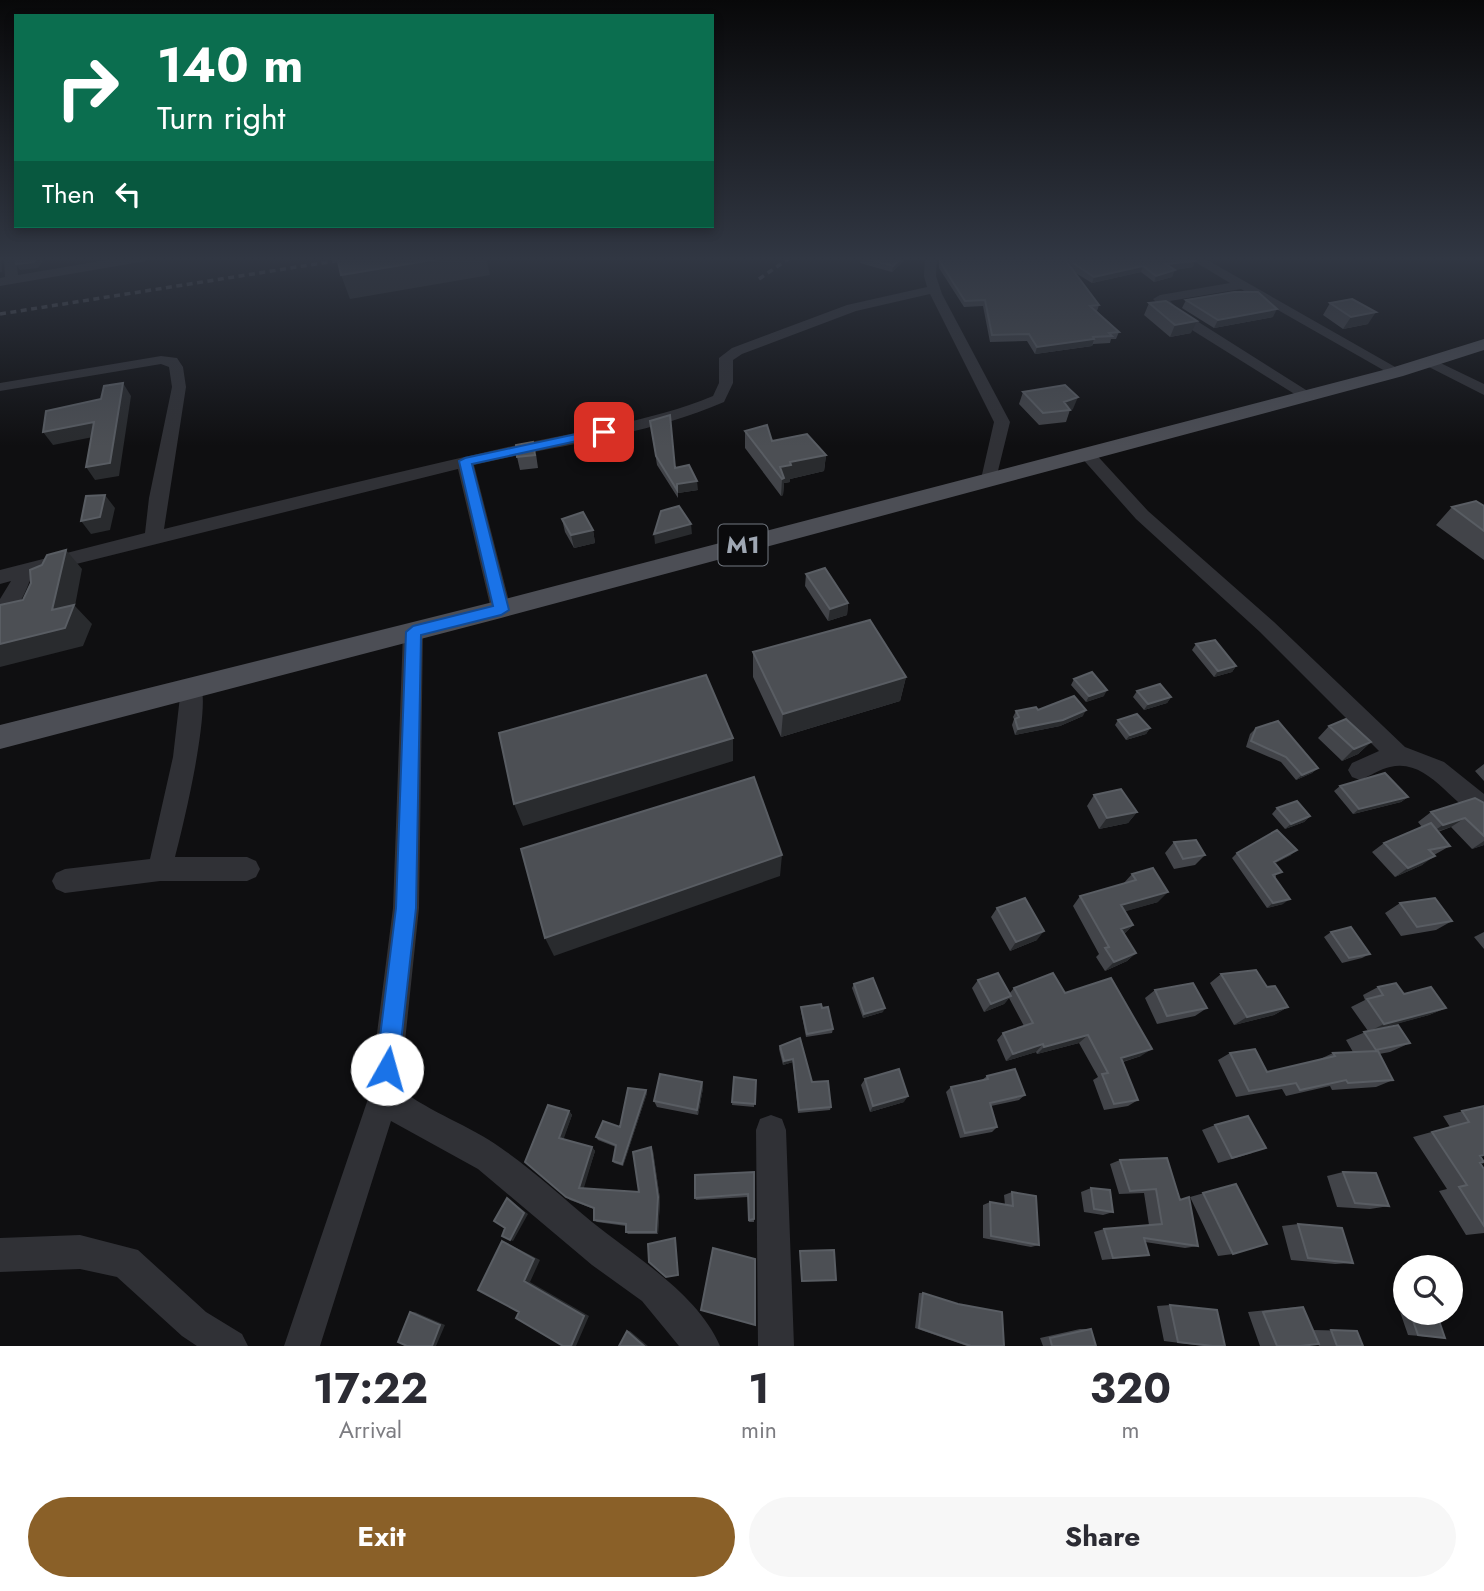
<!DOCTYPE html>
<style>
:root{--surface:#fff;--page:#f7f7f7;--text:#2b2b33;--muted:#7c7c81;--accent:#8a6028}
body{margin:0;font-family:Jost,sans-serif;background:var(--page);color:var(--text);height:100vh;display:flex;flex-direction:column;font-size:26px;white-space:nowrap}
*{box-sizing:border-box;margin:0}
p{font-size:23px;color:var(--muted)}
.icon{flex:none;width:38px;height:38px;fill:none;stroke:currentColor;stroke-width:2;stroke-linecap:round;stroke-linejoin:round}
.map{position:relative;height:1346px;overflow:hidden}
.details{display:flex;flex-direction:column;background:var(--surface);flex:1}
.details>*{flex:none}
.banner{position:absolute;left:14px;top:14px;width:700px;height:214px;border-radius:0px;box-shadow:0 4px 10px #0003;background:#0b6e4f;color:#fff;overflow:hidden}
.tools{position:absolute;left:1393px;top:1255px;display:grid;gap:14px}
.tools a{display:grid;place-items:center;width:70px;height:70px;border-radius:50%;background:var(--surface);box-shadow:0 4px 10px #0003;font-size:35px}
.pin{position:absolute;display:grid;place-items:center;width:60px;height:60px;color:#fff;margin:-30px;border-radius:14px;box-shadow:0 4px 10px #0006}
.me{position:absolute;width:77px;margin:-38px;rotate:7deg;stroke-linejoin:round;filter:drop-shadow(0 0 5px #0008)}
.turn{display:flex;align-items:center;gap:24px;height:147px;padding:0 28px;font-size:32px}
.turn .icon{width:91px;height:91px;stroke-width:2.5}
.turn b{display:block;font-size:49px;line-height:60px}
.then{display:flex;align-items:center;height:66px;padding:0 28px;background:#0003;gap:14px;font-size:26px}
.eta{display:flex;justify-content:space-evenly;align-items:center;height:119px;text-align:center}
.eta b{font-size:42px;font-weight:700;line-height:49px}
.button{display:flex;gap:14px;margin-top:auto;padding:14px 28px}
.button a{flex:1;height:80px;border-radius:42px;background:var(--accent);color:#fff;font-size:28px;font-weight:700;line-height:80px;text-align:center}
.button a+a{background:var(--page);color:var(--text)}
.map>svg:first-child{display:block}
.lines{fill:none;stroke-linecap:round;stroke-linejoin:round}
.minor{fill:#303136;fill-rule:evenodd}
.major{fill:#4c4e55;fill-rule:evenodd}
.rail{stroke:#47494f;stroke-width:3.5;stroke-dasharray:6 4.5;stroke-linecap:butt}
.wall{fill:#424449}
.shaded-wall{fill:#292b2e}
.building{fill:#4c4f54;stroke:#595d63;stroke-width:2}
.route{fill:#1a73e8;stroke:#114b97;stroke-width:2}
.labels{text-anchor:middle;stroke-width:7;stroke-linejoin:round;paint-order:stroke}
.shield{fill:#0a0a0c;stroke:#727881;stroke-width:2}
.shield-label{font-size:24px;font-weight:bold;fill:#9fa7b3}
</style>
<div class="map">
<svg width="1484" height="1346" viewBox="0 0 1484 1346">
<rect width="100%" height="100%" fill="#0f0f11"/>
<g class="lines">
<path class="minor" d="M4,257H16L18,275L124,257H152L146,261L0,286V278L5,277Z
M925,257H937L936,276L942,294L1010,422L995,483L989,484L981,479L994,422L930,294L856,311L742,354L733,360V383L724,402C645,436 557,445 474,465L511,609L508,614H494L491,609L458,469L32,575C26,591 18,614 0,619V599L11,581L0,584V570L145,533L149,498L172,387L169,367L161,364L0,391V383L161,356L177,358L183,367L186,387L164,529C281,500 399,472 517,445C583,430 650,422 713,396L719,383V358L732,348L847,305L927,287L924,276Z
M1187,257H1202L1404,372L1402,375H1392L1241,289L1170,301L1178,309L1314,395L1306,400L1301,398L1168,315L1153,299L1160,295L1230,283Z
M1430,358L1484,384V395L1425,365L1423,362L1425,359Z
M1086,448L1092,450L1148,511L1274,622L1405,747L1444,762L1484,794V820C1453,808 1429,757 1390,767C1380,769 1370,776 1360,780L1352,777L1348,770L1352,763L1379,751L1260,632L1136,519L1080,456L1078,453Z
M413,625L420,627L423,632L419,908L400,1089C431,1113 469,1125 501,1148C533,1170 562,1197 592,1222C634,1256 698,1294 720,1346H679L642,1301L592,1265L478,1169L391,1121L320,1346H284L369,1096L393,908L403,632L406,627Z
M192,680L200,682C212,706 183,827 175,857H247L256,861L260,869L256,877L247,881H160L65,893L56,889L52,881L56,873L65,869L150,859L173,757L181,688L184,682Z
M771,1115L782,1119L786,1130L794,1346H758L756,1130L760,1119Z
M80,1235L138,1250L206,1312L242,1334L248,1346H197L182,1336L117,1277L80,1269L0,1272V1238Z"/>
<path class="major" d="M1484,339V350L1403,376L501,618L0,749V725L501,600L1391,368Z"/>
<path class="rail" d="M759,279L791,257
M0,314L360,257"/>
</g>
<path class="wall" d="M861,257H908L892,272L860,263Z
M939,257H1191L1193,267L1174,270L1172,277L1154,282L1141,272L1092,283L1074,272L1099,305L1097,311L1119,332L1116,339H1111L1110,343L1093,344L1092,346L1035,354L1027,341L990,342L983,306L964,307L939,268Z
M1186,300L1273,317L1214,328L1182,308Z
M1149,303L1191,333L1170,337L1144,315Z
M1330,303L1368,324L1343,329L1323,315Z
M1023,392L1073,409L1070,410L1066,422L1039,425L1019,404Z
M650,421L675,468L698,490L678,493V498L657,465Z
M745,431L772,441L826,455L824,471L790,479V482L784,483L783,495L781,496L745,448Z
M536,454L538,468L520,470L517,457Z
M1484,506V560L1436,525L1452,507Z
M562,519L593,530L595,543L574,548L565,532Z
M806,574L848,603L847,615L828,621L805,586Z
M1196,644L1236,666L1232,672L1214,677L1192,650Z
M753,652L906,677L900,701L781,737L753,677Z
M1074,679L1104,696L1086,702L1071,685Z
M1137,691L1171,697L1167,703L1144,710L1133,697Z
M1038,710L1083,716L1060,726L1015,735L1012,725L1014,719L1013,717L1016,711Z
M1118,720L1150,728L1146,734L1126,740L1115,725Z
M1329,726L1371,742L1358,754L1342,761L1318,738Z
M1256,728L1318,768L1312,773L1296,780L1281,762L1246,747L1250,734Z
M1484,764V781L1475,771Z
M1340,786L1408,797L1401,802L1353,814L1334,791Z
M1094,795L1137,812L1128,823L1099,829L1087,806Z
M1484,803V845L1472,849L1451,827L1438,832L1450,846L1434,855L1422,865L1395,877L1372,852L1384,843L1422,827L1418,822L1431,812Z
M1277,808L1310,816L1304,822L1285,829L1272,814Z
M1174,842L1205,855L1195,865L1174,869L1165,853Z
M1237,853L1291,855L1275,863L1276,877L1274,878L1283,904L1267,908L1232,858Z
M1132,874L1158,902L1125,911L1133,925L1124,934L1136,953L1127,961L1105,971L1096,957L1099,954L1073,906L1080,896L1123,884Z
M1400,903L1452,921L1436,930L1401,936L1385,913Z
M997,908L1037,940L1010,951L991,917Z
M1331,932L1370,954L1362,958L1342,963L1324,937Z
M1484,932V949L1474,937Z
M1221,974L1267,987L1288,1007L1274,1015L1234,1025L1210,983Z
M978,980L1009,994L1014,988L1065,993L1141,1056L1123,1062L1138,1100L1128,1106L1104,1110L1093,1080L1098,1077L1079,1043L1037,1054L1036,1052L1006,1061L997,1040L1003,1033L1024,1026L1009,998L1004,1004L984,1012L972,988Z
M854,984L883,1012L863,1018L852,988Z
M1378,987L1446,1008L1429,1015L1376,1029L1410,1043L1390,1052L1379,1054L1393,1080L1376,1087L1332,1090L1330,1086L1286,1096L1282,1089L1236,1097L1218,1060L1230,1053L1267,1072L1318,1060L1333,1053L1353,1052L1346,1040L1368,1031L1351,1007L1365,1000L1363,995Z
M1155,990L1207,1008L1195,1016L1157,1024L1145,998Z
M801,1007L822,1008L833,1029L832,1033L806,1037L801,1011Z
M800,1038L812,1082L831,1107L830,1110L798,1113L793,1062L783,1065L779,1049L780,1046Z
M987,1076L1025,1095L1019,1100L991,1106L997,1127L992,1132L960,1138L946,1092L951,1087L982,1080Z
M734,1077L756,1080L754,1107L732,1105Z
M865,1079L904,1102L870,1112L861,1085Z
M702,1082L703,1088L698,1115L657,1107L654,1101Z
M646,1090L647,1093L623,1166L614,1163L613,1161L616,1147L598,1140L596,1137L620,1127Z
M1484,1106L1480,1156V1163L1484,1169V1233L1466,1235L1439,1191L1447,1189L1413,1137L1450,1127L1443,1116Z
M569,1111L572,1115L563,1139L592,1147L595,1151L583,1188L639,1192L653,1151L660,1199L658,1234H628L626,1232V1226L597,1222L594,1220V1209L570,1200L525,1162Z
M1215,1125L1252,1153L1218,1163L1202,1130Z
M1120,1160L1180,1200L1198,1246L1185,1248L1145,1242L1149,1255L1102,1260L1094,1232L1104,1229L1149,1225L1144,1193L1119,1194L1110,1164Z
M754,1172V1222H749L748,1197L696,1200L695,1198Z
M1343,1172L1389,1206L1370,1209L1337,1207L1327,1176Z
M1236,1184L1233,1254L1218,1256L1190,1197Z
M1091,1188L1113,1212L1103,1215L1084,1212L1081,1192Z
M1012,1192L1039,1245L1031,1247L983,1238V1205L990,1202L1005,1205L1004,1195Z
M1298,1224L1353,1263L1335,1264L1291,1260L1282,1226Z
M919,1293H923L1004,1346H967L915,1328Z
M1170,1305L1225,1346H1204L1164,1341L1157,1306Z
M1303,1307L1313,1330L1357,1331L1363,1346H1319L1318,1344L1300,1346H1260L1248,1312L1286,1308Z
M1399,1309H1405V1312H1436L1445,1338L1408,1335Z
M1080,1329H1091L1096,1346H1043L1040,1338Z"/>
<path class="shaded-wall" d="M0,257H1L2,272H0Z
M37,257H45L38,268L20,270L16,264Z
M450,257H486L490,275L350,299L341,275Z
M903,257H908L892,272L893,266Z
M1195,261L1193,267L1164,271L1166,264Z
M1143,266L1141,272L1092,283L1094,277Z
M1175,270L1172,277L1154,282L1156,276Z
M1277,309L1273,317L1214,328L1218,320Z
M1376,312L1368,324L1343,329L1351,317Z
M1197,321L1191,333L1170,337L1175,325Z
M1094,339L1092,346L1035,354L1037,347Z
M123,383L131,396L119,476L95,480L86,467Z
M1078,397L1073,409L1069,411L1064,402Z
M94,422L103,435L53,445L43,432Z
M826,455L824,471L790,479V482L784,483L783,495L781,496L782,479L780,467L790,462Z
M697,481L698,490L678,493L677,484Z
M105,495L115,508L110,530L91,534L81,521Z
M691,524L692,534L655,544L654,534Z
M593,530L595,543L574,548L571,535Z
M66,550L82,569L75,606L92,624L83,646L0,667V644L52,610Z
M848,603L847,615L828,621L830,609Z
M1236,666L1232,672L1214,677L1218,671Z
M906,677L900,701L781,737L783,714Z
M1107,690L1104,696L1086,702L1089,696Z
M1171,697L1167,703L1144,710L1148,704Z
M1086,710L1083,716L1060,726L1015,735L1018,729Z
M1150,728L1146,734L1126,740L1130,735Z
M733,738V761L523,826L514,804Z
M1371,742L1358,754L1342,761L1354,749Z
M1318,768L1312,773L1296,780L1302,775Z
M1408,797L1401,802L1353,814L1359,809Z
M1137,812L1128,823L1099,829L1107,818Z
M1310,816L1304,822L1285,829L1291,824Z
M1465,818L1451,827L1429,834L1443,825Z
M1484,841V845L1472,849Z
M1297,850L1291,855L1268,867L1274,862Z
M782,855L780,876L554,956L545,938Z
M1435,856L1422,865L1395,877L1408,868Z
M1168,892L1158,902L1113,915L1121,905Z
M1290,899L1283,904L1267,908L1273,903Z
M1133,925L1124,934L1121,929Z
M1044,931L1037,940L1010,951L1016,942Z
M1136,953L1127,961L1105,971L1114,962Z
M1011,996L1004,1004L984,1012L991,1004Z
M1288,1007L1274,1015L1234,1025L1247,1017Z
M885,1008L883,1012L863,1018L864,1014Z
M1446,1008L1429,1015L1368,1032L1384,1024Z
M1088,1035L1079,1043L1037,1054L1044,1047Z
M1043,1044L1036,1052L1006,1061L1013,1054Z
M1152,1049L1141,1056L1112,1065L1121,1058Z
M793,1059V1062L783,1065L784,1061Z
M702,1082L703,1088L698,1115L697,1110Z
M646,1090L647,1093L623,1166L622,1164Z
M908,1096L904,1102L870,1112L873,1106Z
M569,1111L572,1115L563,1141L559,1138Z
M592,1147L595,1151L583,1191L579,1188Z
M651,1147L653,1151L660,1199L658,1234L656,1232Z
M507,1198L528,1214L513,1241L510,1240Z
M502,1241L509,1244L540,1260L530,1282L589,1316L576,1346H571L524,1281Z
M410,1312H415L445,1325L436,1346H432Z
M627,1331H630L648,1346H644Z"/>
<path class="building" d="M15,257H37L34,262L16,264Z
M337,257H450L341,275Z
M862,257H903L893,266Z
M940,257H1063L1099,305L1090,306L1119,332L1109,333L1112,336L1093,337L1094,339L1037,347L1029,334L992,335L985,300L965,301L940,262Z
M1064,257H1191L1195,261L1166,264L1175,270L1156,276L1143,266L1094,277Z
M1234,292H1258L1277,309L1218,320L1186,300Z
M1352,299L1376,312L1351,317L1330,303Z
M1166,301L1197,321L1175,325L1149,303Z
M123,383L110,463L86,467L94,422L43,432L46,411L101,399L104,386Z
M1065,385L1078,397L1064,402L1070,410L1043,413L1023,392Z
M670,415L675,468L689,465L697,481L677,484V490L656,456L650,421Z
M767,425L772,441L807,434L826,455L790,462L791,465L780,467L784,478L782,479L745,431Z
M533,442L535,455L517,457L516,445Z
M105,495L100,517L81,521L86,496Z
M1476,501L1484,506V531L1452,507Z
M679,506L691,524L654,534L661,511Z
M583,512L593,530L571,535L562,519Z
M66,550L52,610L74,605L65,628L0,644V605L23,600L31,583L30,570L42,565L47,555Z
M825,568L848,603L830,609L806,574Z
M870,620L906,677L783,714L753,652Z
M1215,640L1236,666L1218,671L1196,644Z
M1092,672L1107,690L1089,696L1074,679Z
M706,675L733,738L514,804L499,733Z
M1160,684L1171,697L1148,704L1137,691Z
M1074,696L1086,710L1063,720L1018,729L1015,719L1019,717L1016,711L1036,707L1038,710Z
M1137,714L1150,728L1130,735L1118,720Z
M1346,719L1371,742L1354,749L1329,726Z
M1278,721L1318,768L1302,775L1286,757L1251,741L1256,728Z
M1385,773L1408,797L1359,809L1340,786Z
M754,777L782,855L545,938L521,849Z
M1121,789L1137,812L1107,818L1094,795Z
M1475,798L1484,803V836L1465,818L1443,825L1431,812Z
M1297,801L1310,816L1291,824L1277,808Z
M1431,823L1450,846L1429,850L1435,856L1408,868L1384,843Z
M1277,830L1297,850L1274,862L1282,872L1273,875L1290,899L1273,903L1237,853Z
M1196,840L1205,855L1183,859L1174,842Z
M1153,868L1168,892L1121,905L1133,925L1121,929L1136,953L1114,962L1105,948L1109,947L1080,896L1136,880L1132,874Z
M1025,898L1044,931L1016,942L997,908Z
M1435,898L1452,921L1417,927L1400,903Z
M1351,927L1370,954L1349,958L1331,932Z
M1256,970L1267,987L1275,986L1288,1007L1247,1017L1221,974Z
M998,973L1011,996L991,1004L978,980Z
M1053,973L1065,993L1111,978L1152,1049L1121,1058L1138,1100L1114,1104L1102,1074L1108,1073L1088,1035L1044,1047L1043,1044L1013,1054L1003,1033L1033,1023L1014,988Z
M873,978L885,1008L864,1014L854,984Z
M1193,983L1207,1008L1167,1016L1155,990Z
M1396,983L1404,994L1431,987L1446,1008L1384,1024L1367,999L1383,995L1378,987Z
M821,1004L822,1008L828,1007L833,1029L807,1034L801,1007Z
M1398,1025L1410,1043L1376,1050L1364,1032Z
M800,1038L812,1082L828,1081L831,1107L799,1110L793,1059L784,1061L780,1046Z
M1255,1049L1267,1072L1335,1056L1333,1053L1378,1051L1393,1080L1348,1083L1346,1080L1300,1090L1296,1083L1249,1091L1230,1053Z
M899,1069L908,1096L873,1106L865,1079Z
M1015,1069L1025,1095L990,1103L997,1127L965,1133L951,1087L988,1079L987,1076Z
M660,1074L702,1082L697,1110L654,1101Z
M734,1077L756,1080L755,1104L732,1102Z
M628,1088L646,1090L622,1164L613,1161L616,1145L596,1137L603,1121L620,1127Z
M548,1105L569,1111L559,1138L592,1147L579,1188L639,1192L633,1152L651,1147L658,1197L656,1232H626V1224L594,1220V1208L566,1197L525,1162Z
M1484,1106V1155L1480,1156L1484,1162L1480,1163L1484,1169V1226L1459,1187L1467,1185L1432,1132L1469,1122L1462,1111Z
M1248,1116L1266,1148L1232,1158L1215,1125Z
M1167,1158L1180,1200L1189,1197L1198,1246L1144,1238L1149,1255L1113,1258L1104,1229L1162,1224L1156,1189L1130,1191L1120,1160Z
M754,1172V1219L749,1220L748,1194L695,1198V1175Z
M1343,1172L1376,1173L1389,1206L1355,1203Z
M1236,1184L1267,1244L1233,1254L1203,1193Z
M1091,1188L1110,1190L1113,1212L1094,1209Z
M1012,1192L1036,1196L1039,1245L991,1236L990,1202L1013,1206Z
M507,1198L524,1213L510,1240L502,1236L505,1228L494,1221Z
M1298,1224L1342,1228L1353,1263L1308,1258Z
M675,1238L678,1275L666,1277L649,1262L648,1244Z
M502,1241L534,1259L524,1281L584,1316L571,1346H563L516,1318L519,1312L478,1290Z
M713,1248L755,1259V1325L701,1310Z
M834,1250L836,1280L802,1281L800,1251Z
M923,1293L958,1304L1002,1312L1004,1346H971L919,1328Z
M1170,1305L1217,1310L1225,1346H1213L1178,1342Z
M1303,1307L1319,1344L1300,1346H1277L1263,1312Z
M410,1312L440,1325L432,1346H407L398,1342Z
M1410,1312H1436L1445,1338L1418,1335Z
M1091,1329L1096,1346H1052L1050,1338Z
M1331,1330L1357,1331L1363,1346H1337Z
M627,1331L644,1346H619Z"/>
<linearGradient id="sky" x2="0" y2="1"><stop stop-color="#080809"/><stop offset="0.58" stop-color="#313743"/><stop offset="1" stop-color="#313743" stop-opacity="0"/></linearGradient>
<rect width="1484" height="446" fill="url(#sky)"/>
<path class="route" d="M604,428L609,429V434L472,464L509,610L501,615L421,635L416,908L398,1069L395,1077L387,1080L379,1077L376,1069L396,908L406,632L413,626L493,606L459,461L465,458Z"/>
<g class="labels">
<rect class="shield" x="718.5" y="524.5" width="49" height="41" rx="5"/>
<g class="shield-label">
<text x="743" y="553">M1</text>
</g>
</g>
</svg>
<div class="tools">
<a><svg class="icon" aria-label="search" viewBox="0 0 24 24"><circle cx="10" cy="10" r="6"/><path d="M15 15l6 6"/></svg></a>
</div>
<div class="pin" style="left:604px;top:432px;background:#d93025"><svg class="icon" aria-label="arrive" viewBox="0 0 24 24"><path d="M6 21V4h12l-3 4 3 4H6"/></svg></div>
<svg class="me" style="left:387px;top:1069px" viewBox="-20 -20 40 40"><circle r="19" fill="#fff"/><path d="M0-13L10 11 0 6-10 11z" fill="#1a73e8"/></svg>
<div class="banner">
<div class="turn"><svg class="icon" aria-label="right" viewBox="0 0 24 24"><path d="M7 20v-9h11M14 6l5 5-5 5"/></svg><div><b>140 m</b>Turn right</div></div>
<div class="then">Then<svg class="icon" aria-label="left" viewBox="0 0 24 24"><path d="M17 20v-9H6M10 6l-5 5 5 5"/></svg></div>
</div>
</div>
<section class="details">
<div class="eta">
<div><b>17:22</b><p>Arrival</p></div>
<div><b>1</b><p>min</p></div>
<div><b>320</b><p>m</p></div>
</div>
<div class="button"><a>Exit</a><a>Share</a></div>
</section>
